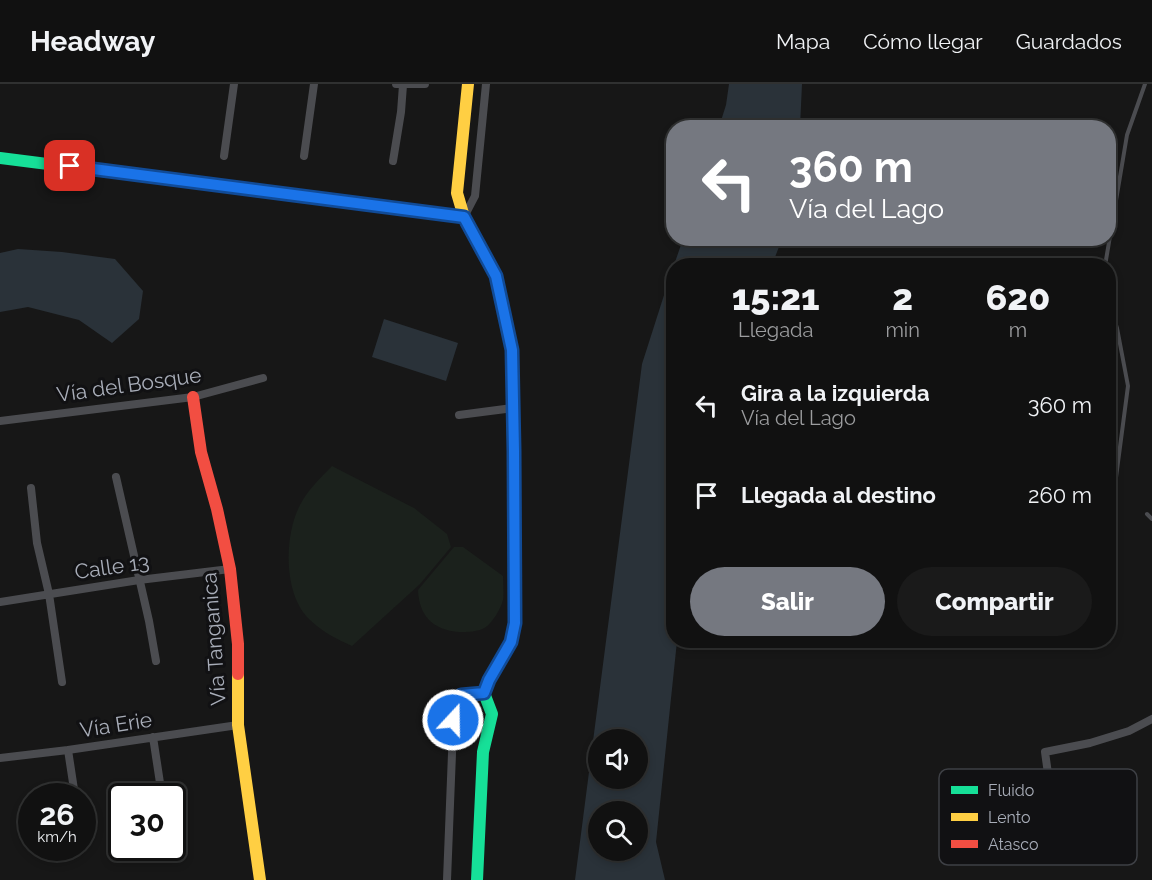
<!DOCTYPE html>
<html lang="es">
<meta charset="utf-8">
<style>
:root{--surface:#111;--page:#1a1a1a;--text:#f1f3f6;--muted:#9c9d9f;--line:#303131;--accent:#757880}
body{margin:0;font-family:Raleway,sans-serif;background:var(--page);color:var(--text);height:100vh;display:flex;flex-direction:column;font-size:22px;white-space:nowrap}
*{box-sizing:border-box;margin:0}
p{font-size:20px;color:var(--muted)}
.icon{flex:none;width:33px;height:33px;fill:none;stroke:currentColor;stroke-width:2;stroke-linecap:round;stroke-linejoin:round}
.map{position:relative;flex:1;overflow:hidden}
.side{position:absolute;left:666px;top:174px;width:450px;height:390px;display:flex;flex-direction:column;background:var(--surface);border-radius:24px;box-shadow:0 3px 9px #0003,0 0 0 2px var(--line)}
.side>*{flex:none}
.banner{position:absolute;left:666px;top:36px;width:450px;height:126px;border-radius:24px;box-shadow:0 3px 9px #0003,0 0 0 2px var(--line);background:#757880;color:#fff;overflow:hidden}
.controls{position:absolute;left:588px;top:645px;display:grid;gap:12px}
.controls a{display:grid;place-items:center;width:60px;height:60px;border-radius:50%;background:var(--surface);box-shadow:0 3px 9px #0003,0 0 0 2px var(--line);font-size:30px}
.speed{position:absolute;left:18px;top:699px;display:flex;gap:12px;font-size:30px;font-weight:700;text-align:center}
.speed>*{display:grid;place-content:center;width:78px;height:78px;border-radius:50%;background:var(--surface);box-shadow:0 3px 9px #0003,0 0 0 2px var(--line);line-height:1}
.speed small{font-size:15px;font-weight:400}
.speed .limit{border:3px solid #111;border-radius:9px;background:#fff;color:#111}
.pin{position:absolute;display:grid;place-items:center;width:51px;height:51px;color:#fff;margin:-26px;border-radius:12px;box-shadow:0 3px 9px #0006}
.me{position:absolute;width:66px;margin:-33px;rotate:21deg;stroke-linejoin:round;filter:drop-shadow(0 0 4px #0008)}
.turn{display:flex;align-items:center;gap:21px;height:126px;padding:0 24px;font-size:27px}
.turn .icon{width:78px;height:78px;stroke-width:2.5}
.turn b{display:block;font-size:42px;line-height:51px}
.eta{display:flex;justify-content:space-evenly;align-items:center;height:102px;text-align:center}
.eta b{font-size:36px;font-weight:800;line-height:42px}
.button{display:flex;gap:12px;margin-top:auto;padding:12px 24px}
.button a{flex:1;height:69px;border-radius:36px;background:var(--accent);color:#fff;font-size:24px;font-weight:800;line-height:69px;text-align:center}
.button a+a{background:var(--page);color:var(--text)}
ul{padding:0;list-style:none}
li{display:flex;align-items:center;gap:18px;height:90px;padding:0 24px}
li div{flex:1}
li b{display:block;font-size:22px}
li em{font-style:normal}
header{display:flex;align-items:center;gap:36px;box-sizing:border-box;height:84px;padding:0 30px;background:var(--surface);border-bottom:2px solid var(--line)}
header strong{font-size:28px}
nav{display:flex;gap:33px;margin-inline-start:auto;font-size:21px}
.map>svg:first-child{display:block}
.green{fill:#1b211c}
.water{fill:#2a3239;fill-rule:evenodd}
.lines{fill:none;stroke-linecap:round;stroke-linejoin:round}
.lane{stroke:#4b4c50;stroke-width:4}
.street{stroke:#4b4c50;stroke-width:8}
.fast{stroke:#16e098;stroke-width:12}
.slow{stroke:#ffcf43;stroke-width:12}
.jam{stroke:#f24e42;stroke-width:12}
.route-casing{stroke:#114b97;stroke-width:15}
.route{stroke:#1a73e8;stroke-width:10}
.labels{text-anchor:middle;stroke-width:6;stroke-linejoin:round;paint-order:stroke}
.street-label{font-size:21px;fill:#a8adb8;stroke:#111113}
.key{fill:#111113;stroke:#3e4045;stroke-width:1.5}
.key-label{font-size:16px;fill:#a8adb8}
</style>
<header>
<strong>Headway</strong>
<nav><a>Mapa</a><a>Cómo llegar</a><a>Guardados</a></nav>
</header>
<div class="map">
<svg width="1152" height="796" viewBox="0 0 1152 796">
<rect width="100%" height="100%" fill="#171717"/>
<path class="green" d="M332,382L414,424L447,450L451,463L420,500L352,562C336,555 321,547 309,535C283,510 284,451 300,421C309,404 319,396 332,382Z
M454,463H463L503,492C503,499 504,509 503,516C501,524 493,538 486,543C478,548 468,548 459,548C433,546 419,532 418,506Z"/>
<path class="water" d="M729,0H802L800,43H719L726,21Z
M683,155V154L782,155L772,181H674Z
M18,165L62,168L115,175L143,207L139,235L112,259L79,236L28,223L0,228V169Z
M673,183L674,556L677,557L656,758L665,796H575L642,280ZM598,656H638V694H598ZM598,728H638V766H598Z
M384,235L458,259L446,297L372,273Z"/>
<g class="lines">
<path class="lane" d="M1105,182L1127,51L1145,0
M1108,216L1117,244L1128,302L1115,401
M1147,430L1152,435"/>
<path class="street" d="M396,0H425
M224,72L234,0
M304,72L314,0
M393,77L401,28L403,1
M464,133L475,112L486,0
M459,331L513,324
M0,337L193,313L263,294
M116,393L149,537L156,577
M31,404L37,459L49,510L62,598
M0,518L139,496L230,485
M153,653L162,712
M68,666L75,712
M0,674L68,666L238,641
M1050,704L1045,668L1090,659L1129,647L1152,635
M447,796L454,619L461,611L484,609"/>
<path class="fast" d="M0,74L464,133
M477,796L483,668L492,630L484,609L489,596L511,558L515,539L512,265L496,192L492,184"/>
<path class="slow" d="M468,0L457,109L464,133L492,184
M238,590V641L260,796"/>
<path class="jam" d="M193,313L201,368L217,425L230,485L238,560V590"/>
</g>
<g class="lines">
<g class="route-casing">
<path id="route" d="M70,82L464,133L496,192L512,266L514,367L515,539L511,558L489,596L484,609L461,611L454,619L453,636"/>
</g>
<use href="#route" class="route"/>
</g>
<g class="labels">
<g class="street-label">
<text transform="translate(129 301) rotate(-8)" y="7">Vía del Bosque</text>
<text transform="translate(112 483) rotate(-8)" y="7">Calle 13</text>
<text transform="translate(214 555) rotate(-94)" y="7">Vía Tanganica</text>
<text transform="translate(116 641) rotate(-9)" y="7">Vía Erie</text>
</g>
</g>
<rect x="939" y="685" width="198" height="96" rx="9" class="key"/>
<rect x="951" y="702" width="27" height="8" fill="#16e098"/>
<rect x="951" y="729" width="27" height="8" fill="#ffcf43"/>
<rect x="951" y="756" width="27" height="8" fill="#f24e42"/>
<g class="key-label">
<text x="988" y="712">Fluido</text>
<text x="988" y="739">Lento</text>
<text x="988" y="766">Atasco</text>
</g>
</svg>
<div class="controls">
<a><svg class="icon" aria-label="sound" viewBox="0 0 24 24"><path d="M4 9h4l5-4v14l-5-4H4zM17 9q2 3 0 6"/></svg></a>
<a><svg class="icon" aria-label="search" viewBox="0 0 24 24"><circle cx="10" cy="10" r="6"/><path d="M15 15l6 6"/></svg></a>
</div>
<div class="speed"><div>26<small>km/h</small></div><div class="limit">30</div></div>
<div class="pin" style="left:70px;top:82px;background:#d93025"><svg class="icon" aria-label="arrive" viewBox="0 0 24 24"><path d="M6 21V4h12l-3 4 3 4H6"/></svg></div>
<svg class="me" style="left:453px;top:636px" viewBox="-20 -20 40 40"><circle r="17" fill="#1a73e8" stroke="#fff" stroke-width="3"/><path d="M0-11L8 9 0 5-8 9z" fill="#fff"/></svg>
<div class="banner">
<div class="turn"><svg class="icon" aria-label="left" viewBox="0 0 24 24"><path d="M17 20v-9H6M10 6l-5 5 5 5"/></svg><div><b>360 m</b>Vía del Lago</div></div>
</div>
<section class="side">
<div class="eta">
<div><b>15:21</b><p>Llegada</p></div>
<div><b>2</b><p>min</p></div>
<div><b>620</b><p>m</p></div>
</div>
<ul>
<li><svg class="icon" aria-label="left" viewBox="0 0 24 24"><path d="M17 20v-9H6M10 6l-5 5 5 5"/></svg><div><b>Gira a la izquierda</b><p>Vía del Lago</p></div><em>360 m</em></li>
<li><svg class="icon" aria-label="arrive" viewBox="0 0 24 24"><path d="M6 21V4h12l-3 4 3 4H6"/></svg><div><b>Llegada al destino</b></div><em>260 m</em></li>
</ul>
<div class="button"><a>Salir</a><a>Compartir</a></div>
</section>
</div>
